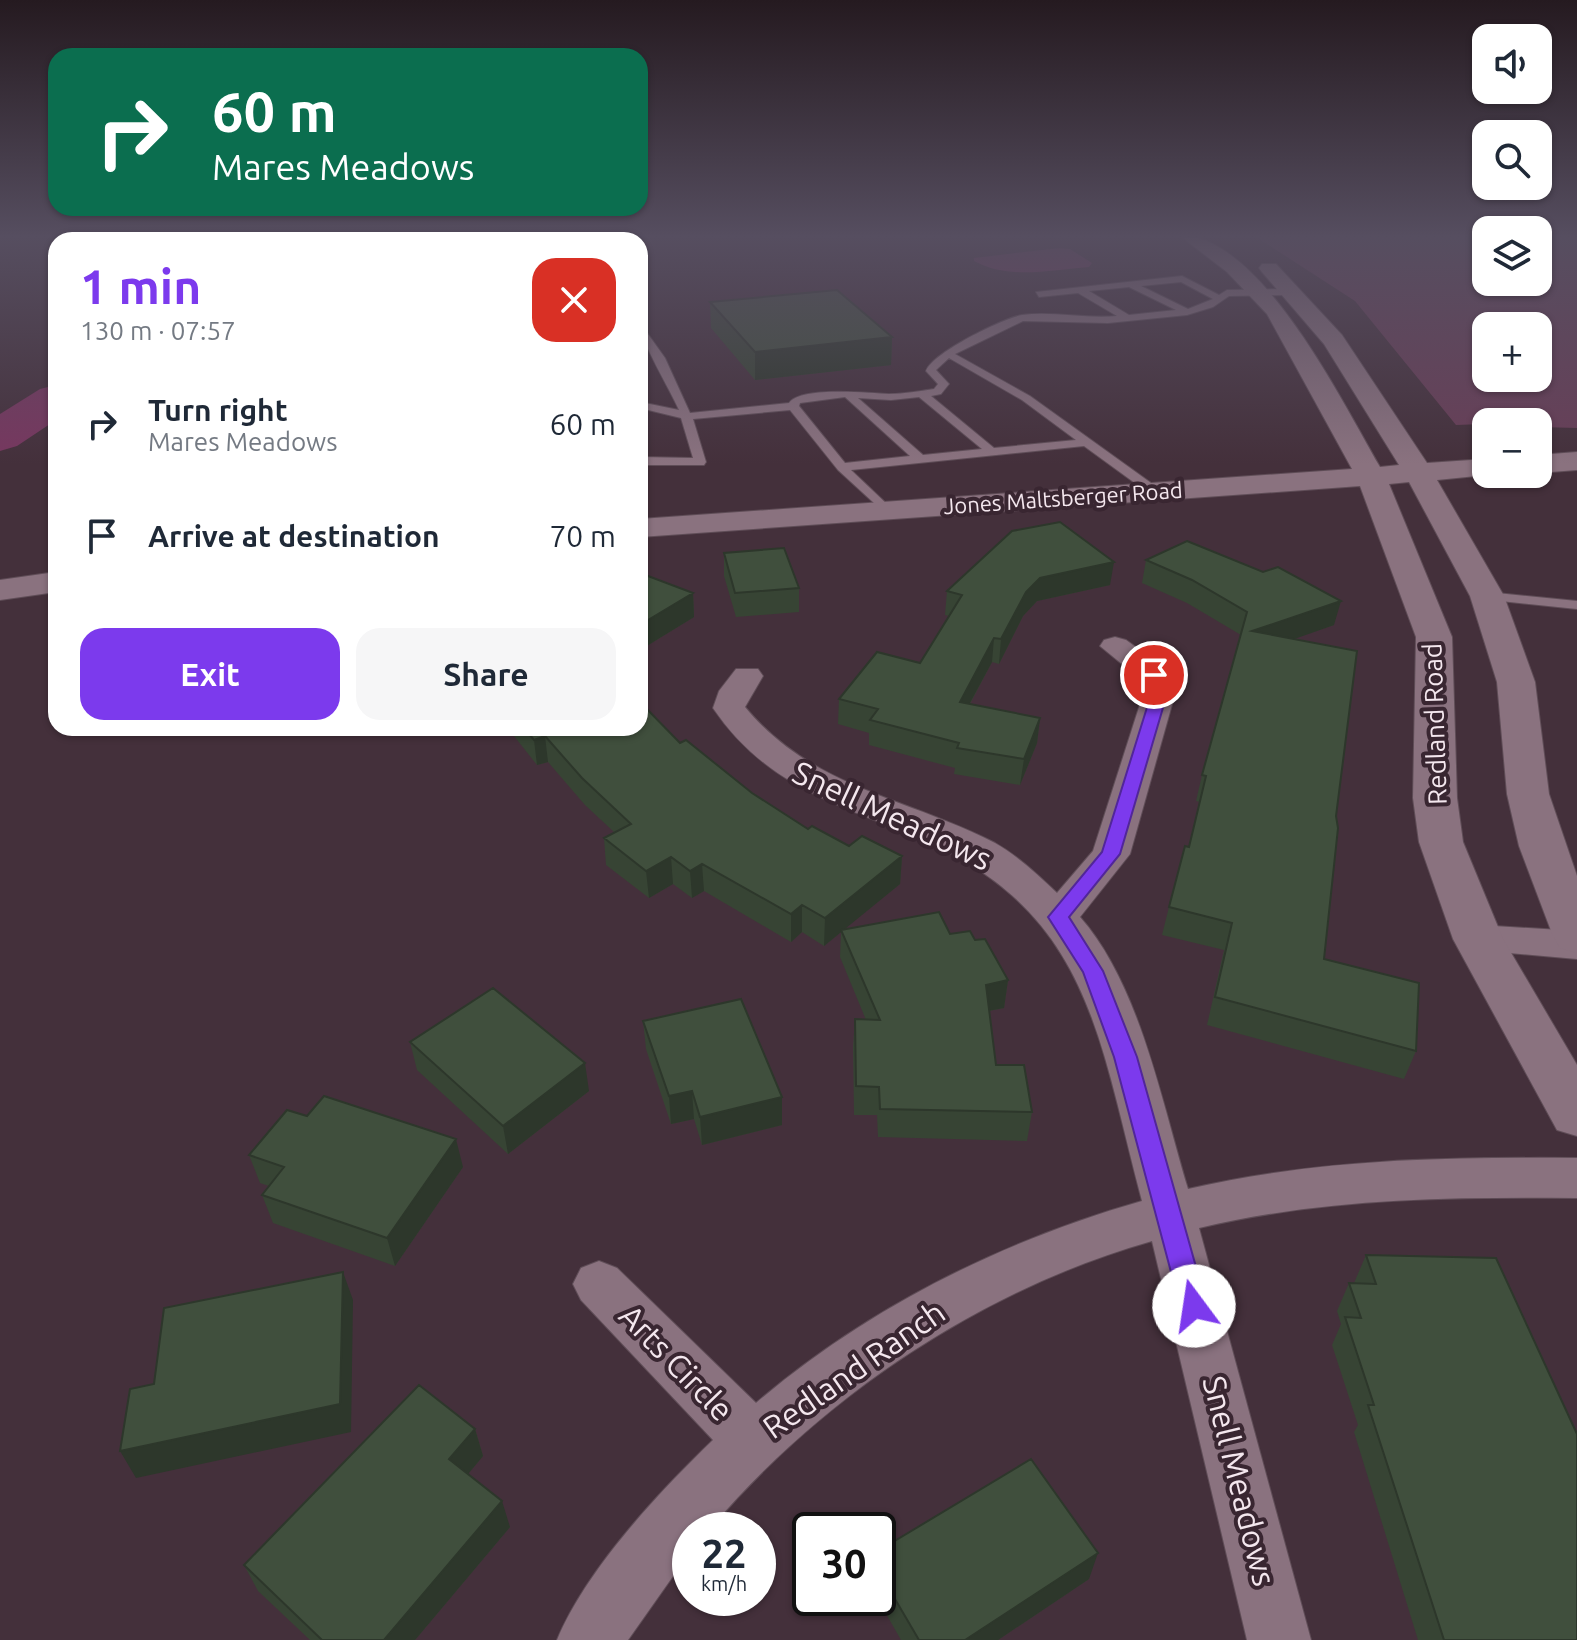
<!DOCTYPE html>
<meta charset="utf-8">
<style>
:root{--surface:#fff;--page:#f6f6f7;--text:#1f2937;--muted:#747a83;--accent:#7c3aed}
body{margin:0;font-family:Ubuntu,sans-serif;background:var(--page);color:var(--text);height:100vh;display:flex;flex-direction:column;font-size:30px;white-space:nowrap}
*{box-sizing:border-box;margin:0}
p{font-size:26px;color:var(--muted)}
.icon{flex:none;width:44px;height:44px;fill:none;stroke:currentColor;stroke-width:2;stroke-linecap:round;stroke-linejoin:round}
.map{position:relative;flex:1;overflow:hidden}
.panel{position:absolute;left:48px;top:232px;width:600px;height:504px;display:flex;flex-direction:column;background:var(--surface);border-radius:24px;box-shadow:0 2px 6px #0004}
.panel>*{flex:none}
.top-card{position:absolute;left:48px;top:48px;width:600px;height:168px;border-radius:24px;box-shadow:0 2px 6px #0004;background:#0b6e4f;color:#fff;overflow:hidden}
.tools{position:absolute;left:1472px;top:24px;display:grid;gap:16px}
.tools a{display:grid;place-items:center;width:80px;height:80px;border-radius:16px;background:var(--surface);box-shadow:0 2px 6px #0004;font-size:40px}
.speed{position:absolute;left:672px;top:1512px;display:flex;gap:16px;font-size:40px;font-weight:700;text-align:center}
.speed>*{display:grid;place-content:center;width:104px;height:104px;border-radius:50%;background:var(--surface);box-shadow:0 2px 6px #0004;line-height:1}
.speed small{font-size:20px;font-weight:400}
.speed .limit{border:4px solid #111;border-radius:12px;background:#fff;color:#111}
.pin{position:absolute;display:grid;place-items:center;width:68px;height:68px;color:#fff;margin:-34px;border:4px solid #fff;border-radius:50%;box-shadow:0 2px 8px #0007}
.me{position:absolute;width:88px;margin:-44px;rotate:346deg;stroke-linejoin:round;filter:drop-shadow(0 0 6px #0008)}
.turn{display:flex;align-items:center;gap:28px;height:168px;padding:0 32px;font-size:36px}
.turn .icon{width:104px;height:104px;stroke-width:2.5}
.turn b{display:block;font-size:56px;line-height:68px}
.round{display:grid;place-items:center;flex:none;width:84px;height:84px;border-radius:24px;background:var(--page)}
.headline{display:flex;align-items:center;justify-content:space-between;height:136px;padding:0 32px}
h1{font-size:48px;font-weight:700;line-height:60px;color:var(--accent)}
.button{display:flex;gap:16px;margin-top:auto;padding:16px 32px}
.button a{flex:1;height:92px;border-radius:24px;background:var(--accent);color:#fff;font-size:32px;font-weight:700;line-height:92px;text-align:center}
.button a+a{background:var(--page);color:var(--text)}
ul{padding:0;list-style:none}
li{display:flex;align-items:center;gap:24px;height:112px;padding:0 32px}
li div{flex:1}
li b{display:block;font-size:30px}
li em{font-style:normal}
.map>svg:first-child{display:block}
.green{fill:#683e57;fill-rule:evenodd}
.water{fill:#77375f}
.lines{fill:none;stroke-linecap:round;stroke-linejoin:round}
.river{fill:#77375f;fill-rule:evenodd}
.lane-casing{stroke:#5f4d57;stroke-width:2}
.street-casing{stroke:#5f4d57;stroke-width:2}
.secondary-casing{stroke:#5f4d57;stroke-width:2}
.lane{fill:#8a727f;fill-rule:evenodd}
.street{fill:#8a727f;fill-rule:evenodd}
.secondary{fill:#8a727f;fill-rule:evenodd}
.wall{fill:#374434}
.shaded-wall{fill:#2d372b}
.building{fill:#404f3d;stroke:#2d372b;stroke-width:2}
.route{fill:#7c3aed;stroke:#51269a;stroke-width:2}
.labels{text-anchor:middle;stroke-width:8;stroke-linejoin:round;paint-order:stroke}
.far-street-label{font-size:22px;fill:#f4e7ee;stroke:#392631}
.street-label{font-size:26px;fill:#f4e7ee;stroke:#392631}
.near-street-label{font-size:32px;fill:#f4e7ee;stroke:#392631}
</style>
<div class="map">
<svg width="1577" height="1640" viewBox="0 0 1577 1640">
<rect width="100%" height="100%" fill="#44303b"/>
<path class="green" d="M1253,235H1486V282H1538V235H1577V428L1538,427V422L1456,425L1355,301ZM1486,326H1538V378H1486Z"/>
<path class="water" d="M1059,248L1070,249L1092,263L1089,267C1050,270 1009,280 974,261V258Z"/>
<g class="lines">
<path class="river" d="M56,385V420L17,446L0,451V414L40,389Z"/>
<g class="lane-casing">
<path id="lane" d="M1182,276L1219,295L1227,290L1294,289L1298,292L1294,295L1229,296L1213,307L1187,315L1108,323L1023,321L955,354L1030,396L1158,488V494H1150L1084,446L851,470L890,507L892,510L886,514L838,470L790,410L693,419L706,462L704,465H640V457L693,458L681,418L640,408V402L679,410C670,389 640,341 640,323L665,358L690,413L789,403C800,386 869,393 889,394C904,394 919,391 934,389L938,384L926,371C932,353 1003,318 1022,315C1053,311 1086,319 1117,316L1078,293L1039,297L1036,292ZM1181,282L1213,299L1188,309L1141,286ZM1129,287L1176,310L1129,315L1089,291ZM949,358L1022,400L1076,440L994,448L931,396L941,394L949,384L936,370ZM845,397L910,456L845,463L799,406L800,403ZM919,397L982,449L923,455L858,398L891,400Z
M1487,592L1577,601V609L1482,599L1480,596Z"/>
</g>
<g class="street-casing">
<path id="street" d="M1115,637L1126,640L1165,668L1169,675L1173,701L1130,854L1080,917C1140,985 1162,1104 1188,1189C1317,1159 1445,1157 1577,1158V1198C1449,1197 1324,1198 1199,1228L1311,1640H1247L1152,1241C983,1289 822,1396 709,1530H690V1552L628,1640H557C586,1570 659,1492 713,1440L581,1300L573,1284L581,1268L599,1261L617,1268L756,1403C867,1308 1002,1241 1142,1201C1096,1028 1089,904 902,831C825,800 762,780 713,708L719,691L736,669H758L763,676L745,707C813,789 906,797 995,843C1018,856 1038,875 1057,893L1093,851L1141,701L1139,678L1100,646L1104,640Z
M1478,925L1577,931V959L1464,949L1458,939L1464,929Z"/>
</g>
<g class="secondary-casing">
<path id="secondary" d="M1179,235C1261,235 1342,402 1380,467L1399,465L1324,344L1262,272L1259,268L1262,264H1276L1342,335L1427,463L1486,459V474H1496L1437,480L1504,596L1535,682L1549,794L1577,876V953L1560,948L1553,936L1519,846L1507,794L1497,682L1470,596L1409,482L1389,484L1452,637L1457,798L1463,842L1503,939L1577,1065V1136L1557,1130L1453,939L1419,842L1413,798L1416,637L1360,486L640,537V519L1352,469L1267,314L1227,272Z
M1577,452V470L1538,473V455Z
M56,572V592L0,600V580Z"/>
</g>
<use href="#lane" class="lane"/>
<use href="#street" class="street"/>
<use href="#secondary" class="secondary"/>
</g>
<path class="wall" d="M710,302L892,337L891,365L755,380L711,328Z
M724,553L799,588V612L736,617L724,576Z
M1146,560L1334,625L1293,639L1336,816L1324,959L1416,1051L1404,1079L1207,1025L1224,950L1162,935L1169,907L1189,847L1200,802L1196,801L1202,775L1241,635L1187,603L1142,583Z
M640,573L693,593L694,617L645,647L640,645Z
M1110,585L1037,601L1023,616L999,664L992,662L970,704L1040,718L1037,743L1020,785L954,774L955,768L869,745V733L838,724L839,699L920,663L949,616L945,615L947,591Z
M513,728H640L680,743L752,793L808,829L849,846L902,856L900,884L844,929L950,934L975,940L1008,980L1004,1008L989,1011L996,1065L1032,1112L1027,1141L878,1137L877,1115H854L853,1047L855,1019L866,1020L840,957L841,932L824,946L802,932L791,942L704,891L692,898L673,884L649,898L606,865L604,838L614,832L585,805L548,762L537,765L514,736Z
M643,1021L782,1097V1125L702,1145L694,1119L671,1124L646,1049Z
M410,1042L589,1091L508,1154L417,1070Z
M249,1155L463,1167L395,1266L273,1223L262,1195L269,1186L260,1183Z
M1366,1255L1577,1640H1418L1354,1432L1358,1425L1332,1345L1341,1324L1337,1311L1349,1283H1354Z
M475,1429L483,1456L468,1474L510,1527L415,1640H310L258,1591L244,1565Z
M878,1551L1089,1579L998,1640H901L877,1598H878Z"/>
<path class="shaded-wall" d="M892,337L891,365L755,380V352Z
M1114,562L1110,585L1037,601L1023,616L999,664L1001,639L1026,592L1040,578Z
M693,593L694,617L645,647L643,623Z
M1341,601L1334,625L1246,656L1252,631Z
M994,638L992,662L957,727L960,702Z
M1040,718L1037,743L1020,785L1024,759Z
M545,736L548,762L537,765L534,740Z
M902,856L900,884L824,946L825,918Z
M671,857L673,884L649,898L646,871Z
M702,864L704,891L692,898L690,871Z
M802,905V932L791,942V914Z
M1008,980L1004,1008L982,1012L986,985Z
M585,1063L589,1091L508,1154L503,1126Z
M692,1091L694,1119L671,1124L669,1096Z
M782,1097V1125L702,1145L700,1117Z
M456,1139L463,1167L395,1266L387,1238Z
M343,1272L353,1300L351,1432L136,1478L120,1451Z
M475,1429L483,1456L458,1486L449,1459Z
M502,1501L510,1527L415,1640H384Z
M1098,1553L1089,1579L998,1640H965Z"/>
<path class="building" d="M837,290L892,337L755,352L710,302Z
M1060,522L1114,562L1040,578L1026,592L1001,639L994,638L960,702L1040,718L1024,759L957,748L959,743L870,720L878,709L839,699L877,652L920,663L962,595L947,591L1012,531Z
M1187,541L1263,572L1278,567L1341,601L1252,631L1357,651L1336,816L1338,828L1324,959L1419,983L1416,1051L1215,997L1232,923L1169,907L1185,846L1189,847L1206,776L1202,775L1247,612L1192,580L1146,560Z
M784,548L799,588L735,593L724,553Z
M640,573L693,593L643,623L640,622Z
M640,702L680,743L686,740L752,793L808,829L812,826L849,846L862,836L902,856L825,918L802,905L791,914L702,864L690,871L671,857L646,871L604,838L631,824L582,778L545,736L534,740L524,728H640Z
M939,912L950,934L970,931L975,940L985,939L1008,980L986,985L996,1065H1024L1032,1112L880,1109L879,1087L856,1086L855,1019L880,1020L841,930Z
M493,988L585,1063L503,1126L410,1042Z
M741,999L782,1097L700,1117L692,1091L669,1096L643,1021Z
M324,1096L456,1139L387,1238L262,1195L284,1167L249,1155L287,1110L307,1116Z
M1366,1255L1496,1258L1577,1434V1640H1444L1368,1405H1374L1345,1317L1361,1318L1349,1283L1376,1284Z
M343,1272L340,1404L120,1451L130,1389L154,1384L164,1308Z
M419,1385L475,1429L449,1459L502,1501L384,1640H322L244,1565Z
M1031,1459L1098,1553L965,1640H919L878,1570V1551Z"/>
<linearGradient id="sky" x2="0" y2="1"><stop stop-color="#251a20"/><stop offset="0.51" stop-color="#564e60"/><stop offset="1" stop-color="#564e60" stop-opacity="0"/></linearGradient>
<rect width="1577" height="464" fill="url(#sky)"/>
<path class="route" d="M1154,671L1161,675L1165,701L1120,854L1069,917L1103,971L1137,1057L1207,1306L1203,1315L1194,1318L1184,1315L1180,1306L1114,1057L1083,972L1048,917L1102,852L1149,701L1146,675Z"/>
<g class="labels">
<g class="far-street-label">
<text transform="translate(1063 498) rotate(-4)" y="8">Jones Maltsberger Road</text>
</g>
<g class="street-label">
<text transform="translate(1435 724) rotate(-92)" y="9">Redland Road</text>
</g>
<g class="near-street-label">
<text transform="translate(892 816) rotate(25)" y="11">Snell Meadows</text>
<text transform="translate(676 1363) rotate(46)" y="11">Arts Circle</text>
<text transform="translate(854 1370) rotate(-35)" y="11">Redland Ranch</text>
<text transform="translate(1239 1481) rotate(76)" y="11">Snell Meadows</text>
</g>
</g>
</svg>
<div class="tools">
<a><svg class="icon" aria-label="sound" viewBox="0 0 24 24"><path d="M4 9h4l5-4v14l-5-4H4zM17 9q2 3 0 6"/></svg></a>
<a><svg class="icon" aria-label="search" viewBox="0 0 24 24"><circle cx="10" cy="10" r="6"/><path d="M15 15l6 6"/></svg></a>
<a><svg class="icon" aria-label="layers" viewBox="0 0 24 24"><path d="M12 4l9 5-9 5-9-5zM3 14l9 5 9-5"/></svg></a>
<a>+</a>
<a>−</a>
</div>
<div class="speed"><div>22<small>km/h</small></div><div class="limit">30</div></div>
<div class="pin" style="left:1154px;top:675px;background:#d93025"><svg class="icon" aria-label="arrive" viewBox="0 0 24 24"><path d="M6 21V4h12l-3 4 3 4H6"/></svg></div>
<svg class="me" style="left:1194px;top:1306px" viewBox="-20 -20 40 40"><circle r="19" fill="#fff"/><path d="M0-13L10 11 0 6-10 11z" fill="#7c3aed"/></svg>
<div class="top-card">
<div class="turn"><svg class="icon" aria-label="right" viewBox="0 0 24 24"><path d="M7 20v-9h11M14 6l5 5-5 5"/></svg><div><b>60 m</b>Mares Meadows</div></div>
</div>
<section class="panel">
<div class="headline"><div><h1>1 min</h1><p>130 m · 07:57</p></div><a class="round" style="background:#d93025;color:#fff"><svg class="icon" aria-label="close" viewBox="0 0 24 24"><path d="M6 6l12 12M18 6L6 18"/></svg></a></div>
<ul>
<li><svg class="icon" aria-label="right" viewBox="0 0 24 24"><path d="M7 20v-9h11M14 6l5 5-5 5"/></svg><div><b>Turn right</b><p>Mares Meadows</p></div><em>60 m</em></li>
<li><svg class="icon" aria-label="arrive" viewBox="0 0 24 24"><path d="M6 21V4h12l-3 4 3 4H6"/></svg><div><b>Arrive at destination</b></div><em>70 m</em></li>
</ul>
<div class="button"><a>Exit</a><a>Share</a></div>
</section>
</div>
